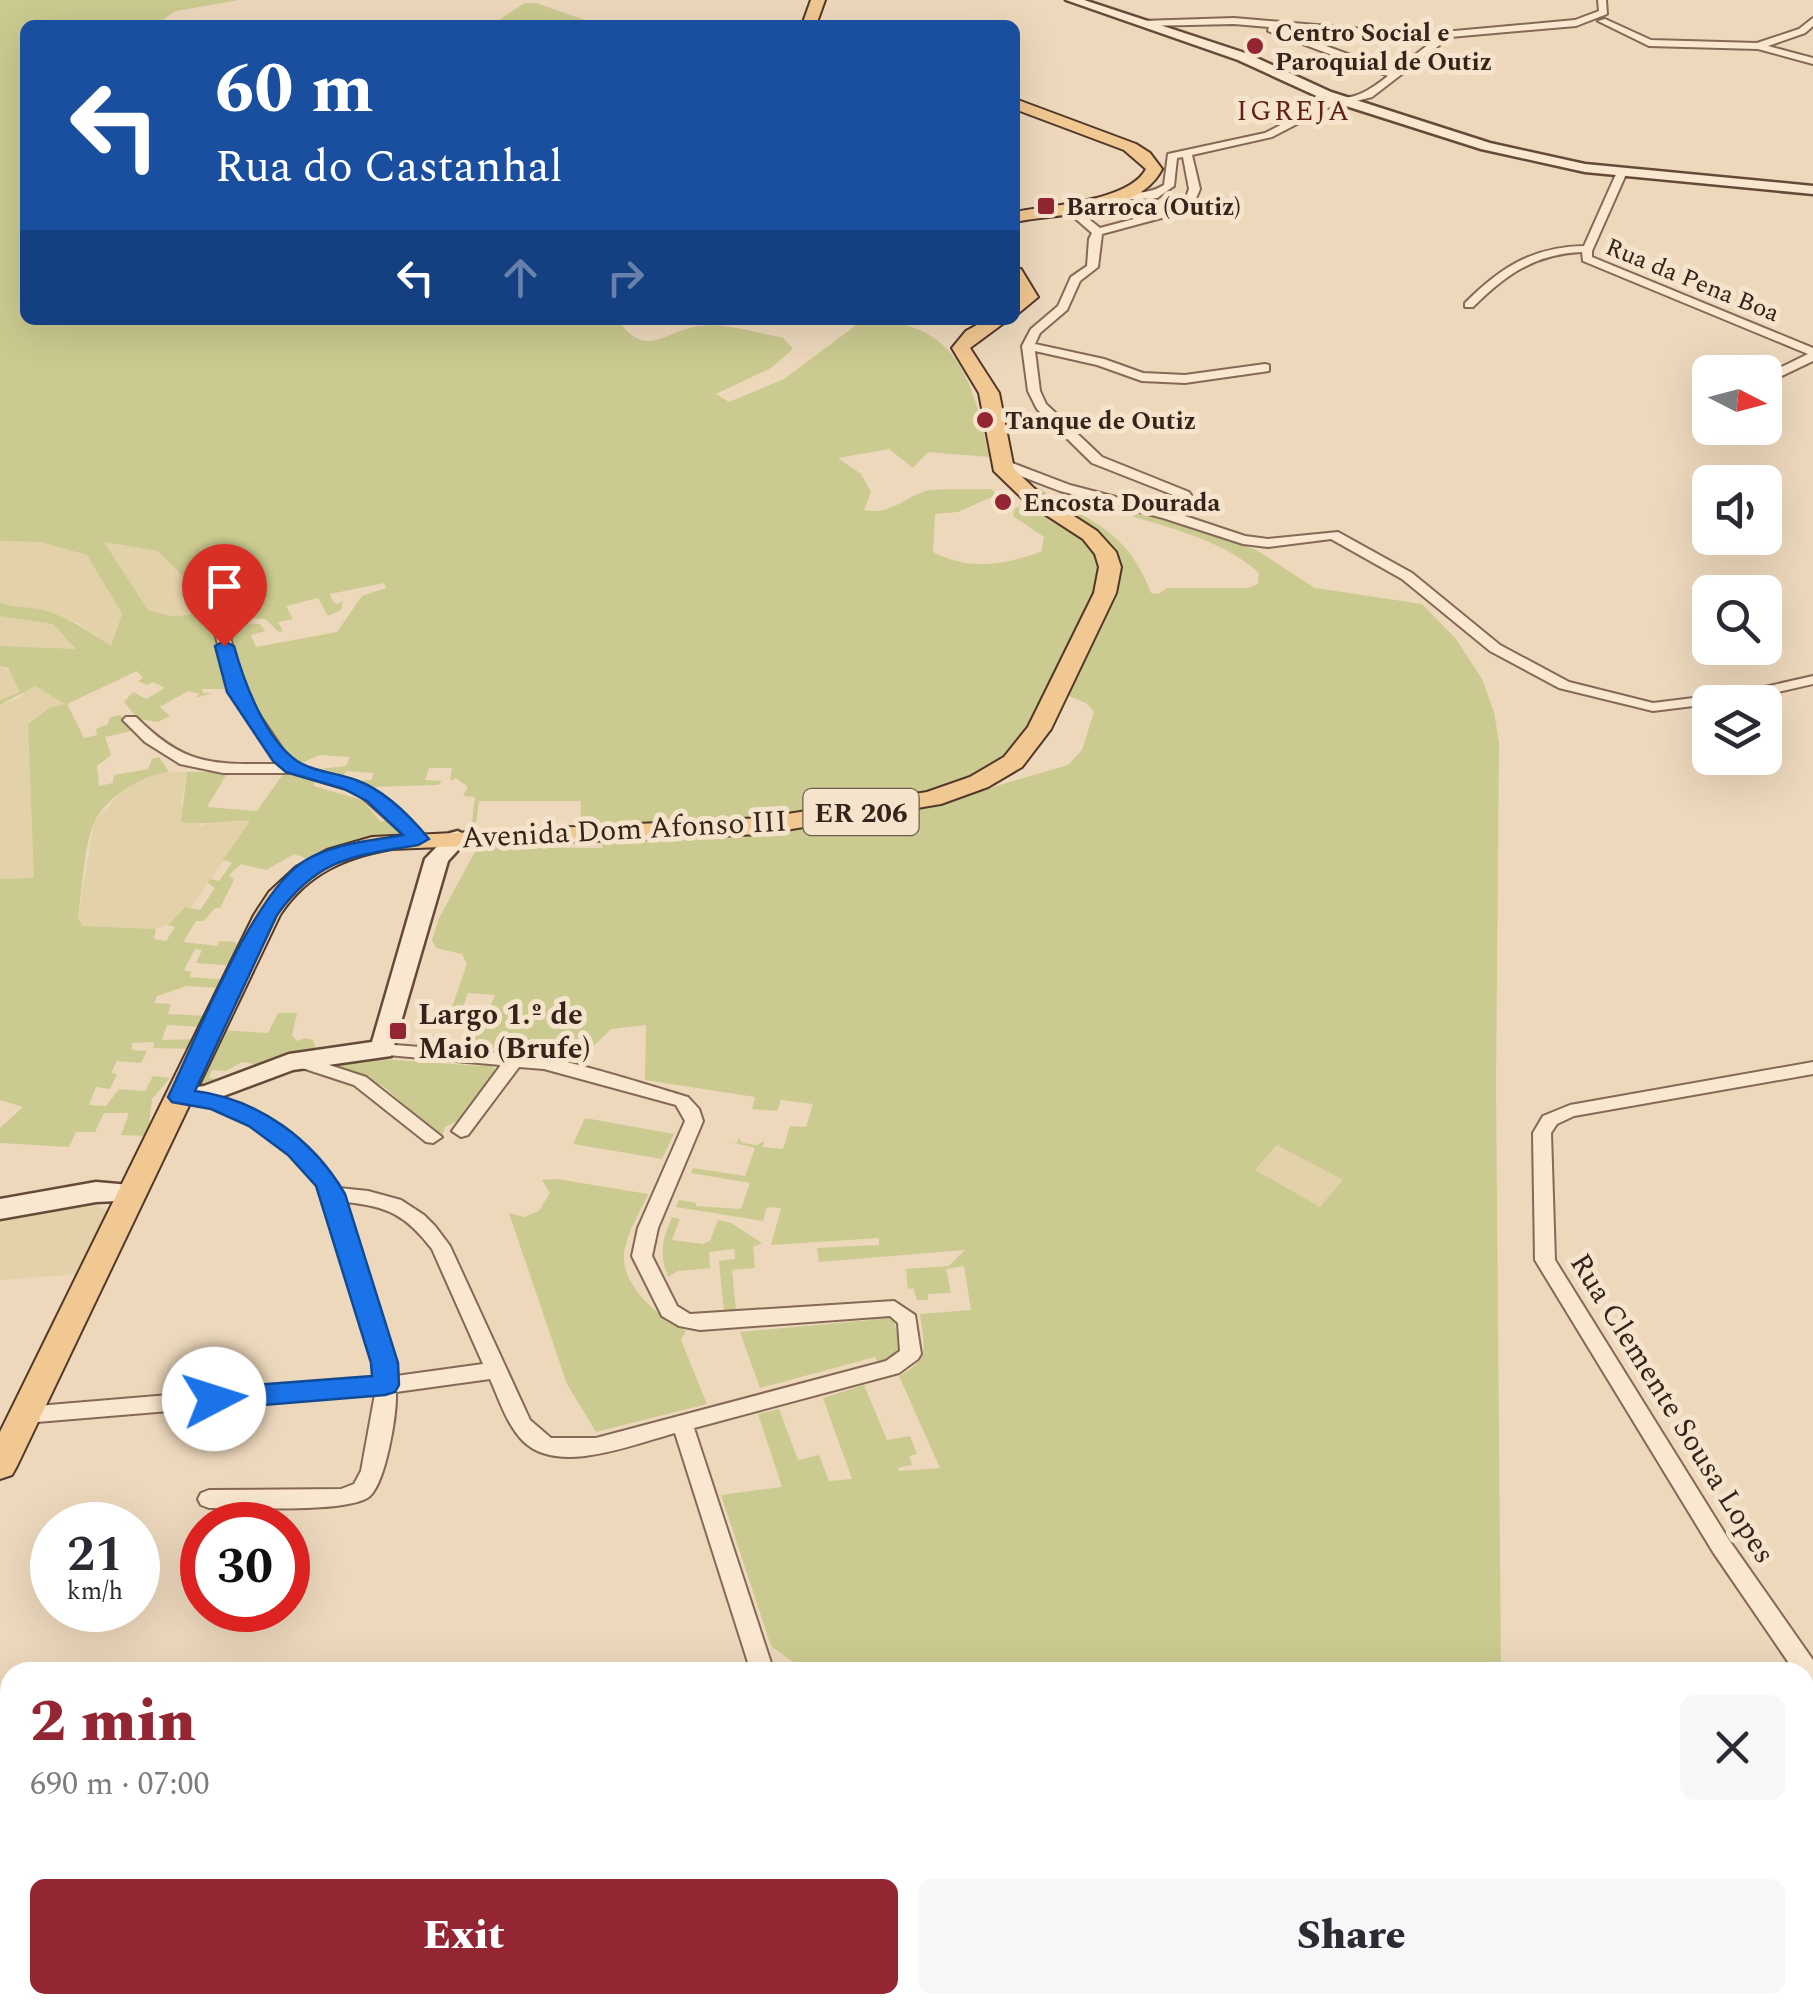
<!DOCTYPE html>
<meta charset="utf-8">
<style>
:root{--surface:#fff;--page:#f7f7f7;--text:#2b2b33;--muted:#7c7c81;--accent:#942634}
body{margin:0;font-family:Spectral,serif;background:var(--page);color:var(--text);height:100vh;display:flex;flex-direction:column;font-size:38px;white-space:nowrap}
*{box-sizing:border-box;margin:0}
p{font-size:32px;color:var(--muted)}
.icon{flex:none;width:55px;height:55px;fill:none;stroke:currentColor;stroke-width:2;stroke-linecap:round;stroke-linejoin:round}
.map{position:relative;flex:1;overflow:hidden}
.sheet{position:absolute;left:0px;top:1662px;width:1815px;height:352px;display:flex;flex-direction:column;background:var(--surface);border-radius:30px 30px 0 0;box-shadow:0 10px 40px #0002}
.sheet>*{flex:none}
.guide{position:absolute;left:20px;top:20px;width:1000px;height:305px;border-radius:15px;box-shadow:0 10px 40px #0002;background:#1a4fa0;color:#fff;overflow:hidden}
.needle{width:65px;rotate:96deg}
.buttons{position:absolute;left:1692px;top:355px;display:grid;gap:20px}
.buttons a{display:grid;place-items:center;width:90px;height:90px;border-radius:15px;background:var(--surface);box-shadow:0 10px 40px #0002;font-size:50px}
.speed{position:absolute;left:30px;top:1502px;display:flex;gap:20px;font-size:50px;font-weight:700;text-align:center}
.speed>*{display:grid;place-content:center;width:130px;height:130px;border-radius:50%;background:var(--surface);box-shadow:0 10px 40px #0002;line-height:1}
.speed small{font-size:25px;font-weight:400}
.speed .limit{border:15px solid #d22;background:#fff;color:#111}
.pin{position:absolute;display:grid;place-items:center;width:85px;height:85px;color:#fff;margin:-102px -42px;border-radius:50% 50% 50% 0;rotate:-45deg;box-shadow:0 0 10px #0007}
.pin .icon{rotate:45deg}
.me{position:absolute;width:110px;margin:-55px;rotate:85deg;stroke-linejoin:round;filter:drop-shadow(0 0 8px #0008)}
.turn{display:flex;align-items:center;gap:35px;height:210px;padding:0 30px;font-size:45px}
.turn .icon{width:130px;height:130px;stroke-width:2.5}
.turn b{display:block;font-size:70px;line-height:85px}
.lanes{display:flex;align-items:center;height:95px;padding:0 30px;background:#0003;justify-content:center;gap:50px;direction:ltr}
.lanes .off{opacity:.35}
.round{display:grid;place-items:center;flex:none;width:105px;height:105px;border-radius:15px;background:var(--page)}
.summary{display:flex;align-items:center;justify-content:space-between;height:170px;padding:0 30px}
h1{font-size:60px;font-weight:800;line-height:75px;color:var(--accent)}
.cta{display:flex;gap:20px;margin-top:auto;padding:20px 30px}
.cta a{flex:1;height:115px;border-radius:15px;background:var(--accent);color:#fff;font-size:40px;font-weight:800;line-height:115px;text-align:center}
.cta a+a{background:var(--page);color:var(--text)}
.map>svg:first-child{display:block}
.farmland{fill:#e3d2a9}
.green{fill:#cbca90;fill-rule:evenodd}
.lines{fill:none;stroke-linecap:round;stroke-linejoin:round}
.street-casing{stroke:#856956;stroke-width:4}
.secondary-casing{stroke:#664a39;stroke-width:5}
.primary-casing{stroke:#52382a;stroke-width:4}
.street{fill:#f9e7cf;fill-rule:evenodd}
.secondary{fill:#f9e7cf;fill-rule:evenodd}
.primary{fill:#f2c892;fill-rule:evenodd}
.route{fill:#1a73e8;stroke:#114b97;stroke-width:2.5}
.poi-dot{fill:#942634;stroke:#f5e4cb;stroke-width:4}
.labels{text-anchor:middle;stroke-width:10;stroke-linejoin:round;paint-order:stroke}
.far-poi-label{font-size:25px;font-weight:bold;fill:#34241b;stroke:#f5e4cb;text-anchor:start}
.far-street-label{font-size:25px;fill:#34241b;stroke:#f5e4cb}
.far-neighbourhood-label{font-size:28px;letter-spacing:2.5px;fill:#60201a;stroke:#f5e4cb}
.shield{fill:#f5e4cb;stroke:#6e5e50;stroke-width:2.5}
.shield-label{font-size:28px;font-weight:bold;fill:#34241b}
.street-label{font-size:30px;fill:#34241b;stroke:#f5e4cb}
.poi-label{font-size:30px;font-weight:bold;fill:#34241b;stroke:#f5e4cb;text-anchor:start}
</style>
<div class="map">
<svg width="1813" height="2013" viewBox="0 0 1813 2013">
<rect width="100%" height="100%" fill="#edd8bc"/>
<path class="farmland" d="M0,541L40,542L87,555L122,614L111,646L78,623L38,609L12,608L0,602Z
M103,542L157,551L197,591L191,615L171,616L148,610Z
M3,615L53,624L78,650L0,646V616Z
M0,666L66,704L28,725L35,879H0V705L21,697L19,692L0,700Z
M187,772L181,805L200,826L221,819L251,821L191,908L185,907L168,925L156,929L82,926L78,917L94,822L126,787L149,773Z
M1278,1145L1344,1180L1320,1208L1255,1170Z
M90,1202L106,1211V1220L80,1274L0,1280V1215Z"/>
<path class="green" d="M0,0H239L176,11L155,25H25V320H630L621,324C647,358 666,331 698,326C724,322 757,333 783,338L793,349L771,368L716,394L729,402L784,379L863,320C957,320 973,378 989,457L928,452L913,468L889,449L838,458L861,474L871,492L864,510C891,515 901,499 926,491C936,488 977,490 992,489L996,495L958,512L935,514L933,552C969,571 1003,565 1041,552L1044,537L1013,516L1015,508L1032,504L1096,547L1103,573L1027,737L998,766L951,790L795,816L693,825L580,828L581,801H479L476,824L472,823L475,797L463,796L468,787L456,778L450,781L452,768H429L425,780L442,781L438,785L371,787L361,781L371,780L374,773L346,771L341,780L309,770L346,766L350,757L320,755L297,765C257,715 241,690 229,626L232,623L260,624L265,631L251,635L256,647L337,632L362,596L386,588L384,583L330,594L333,602L338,604L343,600L341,610L328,616L318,598L286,606L293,619L278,622L283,631L279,632L265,619L227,616L231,608L212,613L225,689H202L203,693H212L195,698L200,694L188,691L160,707L170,716L158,722L138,719L124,702L133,692L146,699L165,688L153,682L147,685L138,681L143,678L137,671L67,704L84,738L97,735L96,729L108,724L110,717L120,715L135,730L105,737L111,755L97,766L99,786L113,783L114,775L148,769L152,759L159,757L169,772C142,774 105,798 94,823C84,846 82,891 78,917L82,926L156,929L154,939L166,941L175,927L168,925L185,907L200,910L215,888L208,883L210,879L219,881L232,863L223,860L250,821C226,819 204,826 181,822L187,772H228L207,807L257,811L283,774L315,778L314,786L362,800L381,822L392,818L403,829L400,834L365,839L310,860L294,854L266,870L241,864L229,875L234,880L220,908H215L204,921H196L183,942L217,946L220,941L235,942L240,947L235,966L196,963L202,950L195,949L184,970L191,972L190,977L227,980L223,988L187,986L157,996L154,1003L171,1004L168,1014L209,1016L203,1027L167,1025L162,1040L198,1039L192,1049L153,1048L154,1042L132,1043V1050L147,1051L141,1063L117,1061L111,1073L117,1074L110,1089L96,1087L89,1105L106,1106L119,1089L145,1091L153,1076L170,1078L152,1099L148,1136L121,1135L129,1113H104L95,1132H76L69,1147L0,1143V1128L23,1107L0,1100V879L34,878L28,724L51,707L65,704L35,686L0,705V700L20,692L8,668L0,666V646L76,649L53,624L0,616V602C14,609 25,606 39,609C66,615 88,631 111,646L122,614L87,555L40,542L0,541ZM104,542L157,551L197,590L190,615L171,616L148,610Z
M525,3H536L599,25H491Z
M1036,486C1088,522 1127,528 1151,593L1158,594L1167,588H1248L1258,584L1259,573C1216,533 1146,524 1093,503L1095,500L1174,519L1256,550L1315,588L1422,604L1456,639L1482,679L1494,712L1499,742L1496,1086L1501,1672H797L793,1662L771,1646L721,1495L782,1487L758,1414L779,1409L798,1460L819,1455L829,1481L852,1479L823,1398L864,1385L887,1440L910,1436L917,1454L909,1456L912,1465L898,1468L899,1471L940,1468L899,1376C931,1359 924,1347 920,1314L971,1310L964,1266L946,1269L951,1293L928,1294V1300H917L913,1288L908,1289L906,1269L949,1266L965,1250L819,1262L817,1248L879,1245V1238L771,1245L781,1208L767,1207L763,1221L676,1207L679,1200L696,1203V1206L741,1209L750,1183L691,1173L693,1168L745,1176L755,1148L726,1141L737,1143L739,1138L742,1143L757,1145L764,1141L763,1147L783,1149L790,1126L806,1127L813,1104L781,1100L777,1111L752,1109L755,1097L645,1080L646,1025L611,1029L576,1063L463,1048L479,1007H490L495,995L468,993L463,1007H452L467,964L462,954L436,948L432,940L439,918L475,852L482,847L602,848L604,838L792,826L928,806L1068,765L1082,750L1094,712L1086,703L1064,694L1119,581C1121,536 1061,511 1027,488ZM1277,1145L1343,1180L1320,1207L1255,1170Z
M278,1013H297L292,1035L297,1041L305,1038L313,1040L317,1054L265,1066L242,1062L226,1071L212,1070L209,1078L231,1080L206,1086L196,1080L219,1030L268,1033Z
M355,1057L481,1066L490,1064L497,1071L462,1119L445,1127L442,1137L384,1087L336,1064Z
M585,1118L674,1134L662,1159L573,1144Z
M557,1179L648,1194C640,1213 622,1240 624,1262C628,1292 662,1319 686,1331L681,1340L707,1404L596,1432L567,1384L509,1213L524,1217L539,1211L550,1193L542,1180Z
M672,1217L680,1219L672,1240L703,1244L710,1241L718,1220L731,1223L762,1243L753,1247L755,1268L732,1270L736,1310L724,1312L719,1261L735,1259L734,1249L709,1252L710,1268L678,1271L668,1277C659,1254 662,1240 672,1217Z
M871,1316L894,1319L900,1348L895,1356L878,1362L875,1357L760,1388L740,1332L871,1320Z
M779,2005H1503V2013H783Z"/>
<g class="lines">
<g class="street-casing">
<path id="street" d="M1598,0H1606L1607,14L1576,26L1450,37L1372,97L1345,104L1341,101L1272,137L1192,155L1200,189L1191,210L1102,234L1098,267L1080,281L1067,310L1040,333L1035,344L1104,359L1143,373L1185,375L1265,364L1269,365V371L1185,383L1142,381L1097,365L1035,351L1040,391L1046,404L1102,457L1189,492L1191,495L1176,513L1245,536L1268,539L1338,532L1412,573L1500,645L1569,682L1653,703L1742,692L1813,676V684L1742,700L1653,711L1559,688L1490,651L1402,579L1331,539L1268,547L1243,544L1163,518L1060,491L997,467V461H1007L1070,485L1165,510L1176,496L1092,463L1037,409L1028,391L1022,346L1031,329L1058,306L1071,277L1087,266L1089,239L1092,233L1061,206L1070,204L1100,228L1183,206L1189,189L1183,157L1177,158L1174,186L1157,198L1119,200L1114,197C1131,188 1142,198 1164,185L1168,154L1265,133L1335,97C1355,101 1371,89 1388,76L1268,31L1269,27L1234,24L1144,26L1141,21L1234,18L1421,34L1575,20L1599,11ZM1274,27L1421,40L1437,38L1394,71Z
M1813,18V26L1805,33L1768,46L1813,58V64L1758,49L1649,46L1598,21L1605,19L1651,40L1757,43L1799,29Z
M1622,169L1627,172L1592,251V257L1813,348V361L1765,384V375L1808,354L1583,261L1582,252C1534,254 1505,275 1473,307H1465V303C1501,267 1533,247 1584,246L1617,172Z
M219,617L226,621L244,692L286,754L298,765L368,786L424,836L426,839L424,842H412L356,792L292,773H223L180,764L145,742L123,720L126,717H136C186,767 212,764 278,764L230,692L212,621Z
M382,1044L509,1054C534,1048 655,1087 688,1097L699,1109L703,1121L658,1228L652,1256L677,1306L690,1314L894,1301L915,1315L921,1354L918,1359L899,1373L694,1428L774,1672H751L675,1433C634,1444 558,1476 523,1441C507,1425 499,1399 490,1379L396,1392C397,1414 386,1481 370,1496C350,1514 240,1507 209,1508L201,1505L198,1499L201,1493L209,1490L341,1489L354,1484L361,1471L375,1394L25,1423L18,1421L14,1415L18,1409L25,1407L375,1378V1363L324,1195L314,1181L285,1150L250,1125L213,1108L191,1102L188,1098L191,1094L197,1092C258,1107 303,1137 339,1188L368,1191L401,1200L424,1215L435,1226L450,1246L530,1420L551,1438H596L886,1361L900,1351L898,1323L890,1316L700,1330L679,1326L662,1316L632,1256L638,1228L685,1121L676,1105L544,1069L519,1067L468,1135L461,1137L452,1131L501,1065L376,1054L373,1050ZM345,1202C387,1206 406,1215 432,1249L483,1364L396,1376L395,1363Z
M299,1055L366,1077L442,1137L433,1143L426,1142L354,1085L293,1065L290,1061L293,1057Z
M1813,1062V1074L1574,1116L1557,1124L1551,1133L1555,1260L1729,1540L1813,1660V1689L1805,1686V1672H1795L1713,1552L1535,1260L1533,1133L1543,1116L1570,1105Z
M10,1996V2005H32V2013H6Z
M390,2005H421L424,2013H393Z
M505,2005H538L535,2013H502Z
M641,2005H667L670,2013H644Z"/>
</g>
<g class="secondary-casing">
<path id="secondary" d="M1066,0H1084L1248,54L1331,92L1490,143L1585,164L1813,186V194L1585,172L1481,149L1321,98L1238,60Z
M458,831L469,838L448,861L391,1056L293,1070L202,1104L171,1103L167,1097L171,1091L204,1086L289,1054L372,1042L425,859L450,833Z
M96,1182L141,1186L145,1193L141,1200L96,1202L0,1219V1199Z
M10,1695V1725L0,1726V1696Z
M258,2005H296L299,2013H261Z"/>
</g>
<g class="primary-casing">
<path id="primary" d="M811,0H825L816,25H802Z
M1015,99L1136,144L1150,153L1162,169C1139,215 1060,213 1015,222V212C1049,205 1129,202 1146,169L1124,150L1015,109Z
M1015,268L1021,269L1038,297L1015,316V301L1020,296L1015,288Z
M986,320H1008L970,348L999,393L1014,469L1040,494L1097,531L1116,552L1121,567L1116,593L1051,729L1022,767L988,787L941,804L762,834L392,849C345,857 307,874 280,915L17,1466L12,1475L0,1479V1432L254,915L269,892L296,867L327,850L372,837L762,818L927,792L970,777L1004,757L1028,727L1094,593L1099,567L1095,554L1083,539L1026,502L994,471L979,393L952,348L966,331Z"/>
</g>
<use href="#street" class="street"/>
<use href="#secondary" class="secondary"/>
<use href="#primary" class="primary"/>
</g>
<path class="route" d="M224,641L234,646C244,682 265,739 297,761C314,772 338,773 356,780C384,790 410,816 429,839L418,845C353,856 318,858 277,915L195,1091C258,1099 313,1139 345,1194L398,1363L399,1385L395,1392L385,1395L214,1409L204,1406L200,1399L204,1391L214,1388L372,1376L371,1363L316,1186L288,1155L249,1126L211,1109L172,1102L168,1097C196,1039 254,890 306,860C335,843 370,841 403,835L367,801L344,789L286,772L273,761L227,692L215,646Z"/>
<g class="poi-dot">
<circle cx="1255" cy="46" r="10"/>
<rect x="1036" y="196" width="20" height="20" rx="5"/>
<circle cx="985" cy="420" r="10"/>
<circle cx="1003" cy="502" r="10"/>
<rect x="388" y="1021" width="20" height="20" rx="5"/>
</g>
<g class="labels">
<g class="far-poi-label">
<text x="1275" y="41">Centro Social e<tspan x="1275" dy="29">Paroquial de Outiz</tspan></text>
<text x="1066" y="215">Barroca (Outiz)</text>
<text x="1005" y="429">Tanque de Outiz</text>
<text x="1023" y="511">Encosta Dourada</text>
</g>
<g class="far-street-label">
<text transform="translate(1693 279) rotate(22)" y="9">Rua da Pena Boa</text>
</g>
<g class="far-neighbourhood-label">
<text x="1294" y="120">IGREJA</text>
</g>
<rect class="shield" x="803.5" y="789" width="115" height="46" rx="8"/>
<g class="shield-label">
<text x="861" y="822">ER 206</text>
</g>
<g class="street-label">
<text transform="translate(624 829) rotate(-3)" y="10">Avenida Dom Afonso III</text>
<text transform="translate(1673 1408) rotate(58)" y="10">Rua Clemente Sousa Lopes</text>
</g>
<g class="poi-label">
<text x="418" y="1024">Largo 1.º de<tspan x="418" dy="34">Maio (Brufe)</tspan></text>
</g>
</g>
</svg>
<div class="buttons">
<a><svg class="needle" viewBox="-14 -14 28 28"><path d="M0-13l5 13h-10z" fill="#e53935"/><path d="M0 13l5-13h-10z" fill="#7c7c81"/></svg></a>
<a><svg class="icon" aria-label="sound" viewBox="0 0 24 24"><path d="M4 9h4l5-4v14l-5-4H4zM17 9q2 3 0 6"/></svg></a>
<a><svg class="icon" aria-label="search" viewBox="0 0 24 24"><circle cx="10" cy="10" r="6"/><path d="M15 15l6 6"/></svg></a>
<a><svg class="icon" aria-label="layers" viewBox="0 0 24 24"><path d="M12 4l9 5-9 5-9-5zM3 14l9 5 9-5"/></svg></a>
</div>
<div class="speed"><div>21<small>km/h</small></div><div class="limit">30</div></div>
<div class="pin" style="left:224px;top:646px;background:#d93025"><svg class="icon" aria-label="arrive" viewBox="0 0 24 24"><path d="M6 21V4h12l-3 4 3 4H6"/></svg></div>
<svg class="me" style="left:214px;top:1399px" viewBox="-20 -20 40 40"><circle r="19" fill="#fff"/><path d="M0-13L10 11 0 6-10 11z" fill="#1a73e8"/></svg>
<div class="guide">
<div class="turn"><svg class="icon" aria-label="left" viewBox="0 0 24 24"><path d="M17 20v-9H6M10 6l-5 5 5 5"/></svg><div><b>60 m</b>Rua do Castanhal</div></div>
<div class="lanes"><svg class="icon" aria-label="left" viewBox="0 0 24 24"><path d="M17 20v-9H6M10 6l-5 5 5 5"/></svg><svg class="icon off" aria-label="ahead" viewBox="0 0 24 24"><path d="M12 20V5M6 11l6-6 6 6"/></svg><svg class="icon off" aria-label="right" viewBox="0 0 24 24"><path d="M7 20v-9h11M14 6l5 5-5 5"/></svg></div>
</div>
<section class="sheet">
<div class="summary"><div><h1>2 min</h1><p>690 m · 07:00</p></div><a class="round"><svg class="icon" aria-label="close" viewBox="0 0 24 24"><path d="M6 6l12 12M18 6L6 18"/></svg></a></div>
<div class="cta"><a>Exit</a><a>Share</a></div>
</section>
</div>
